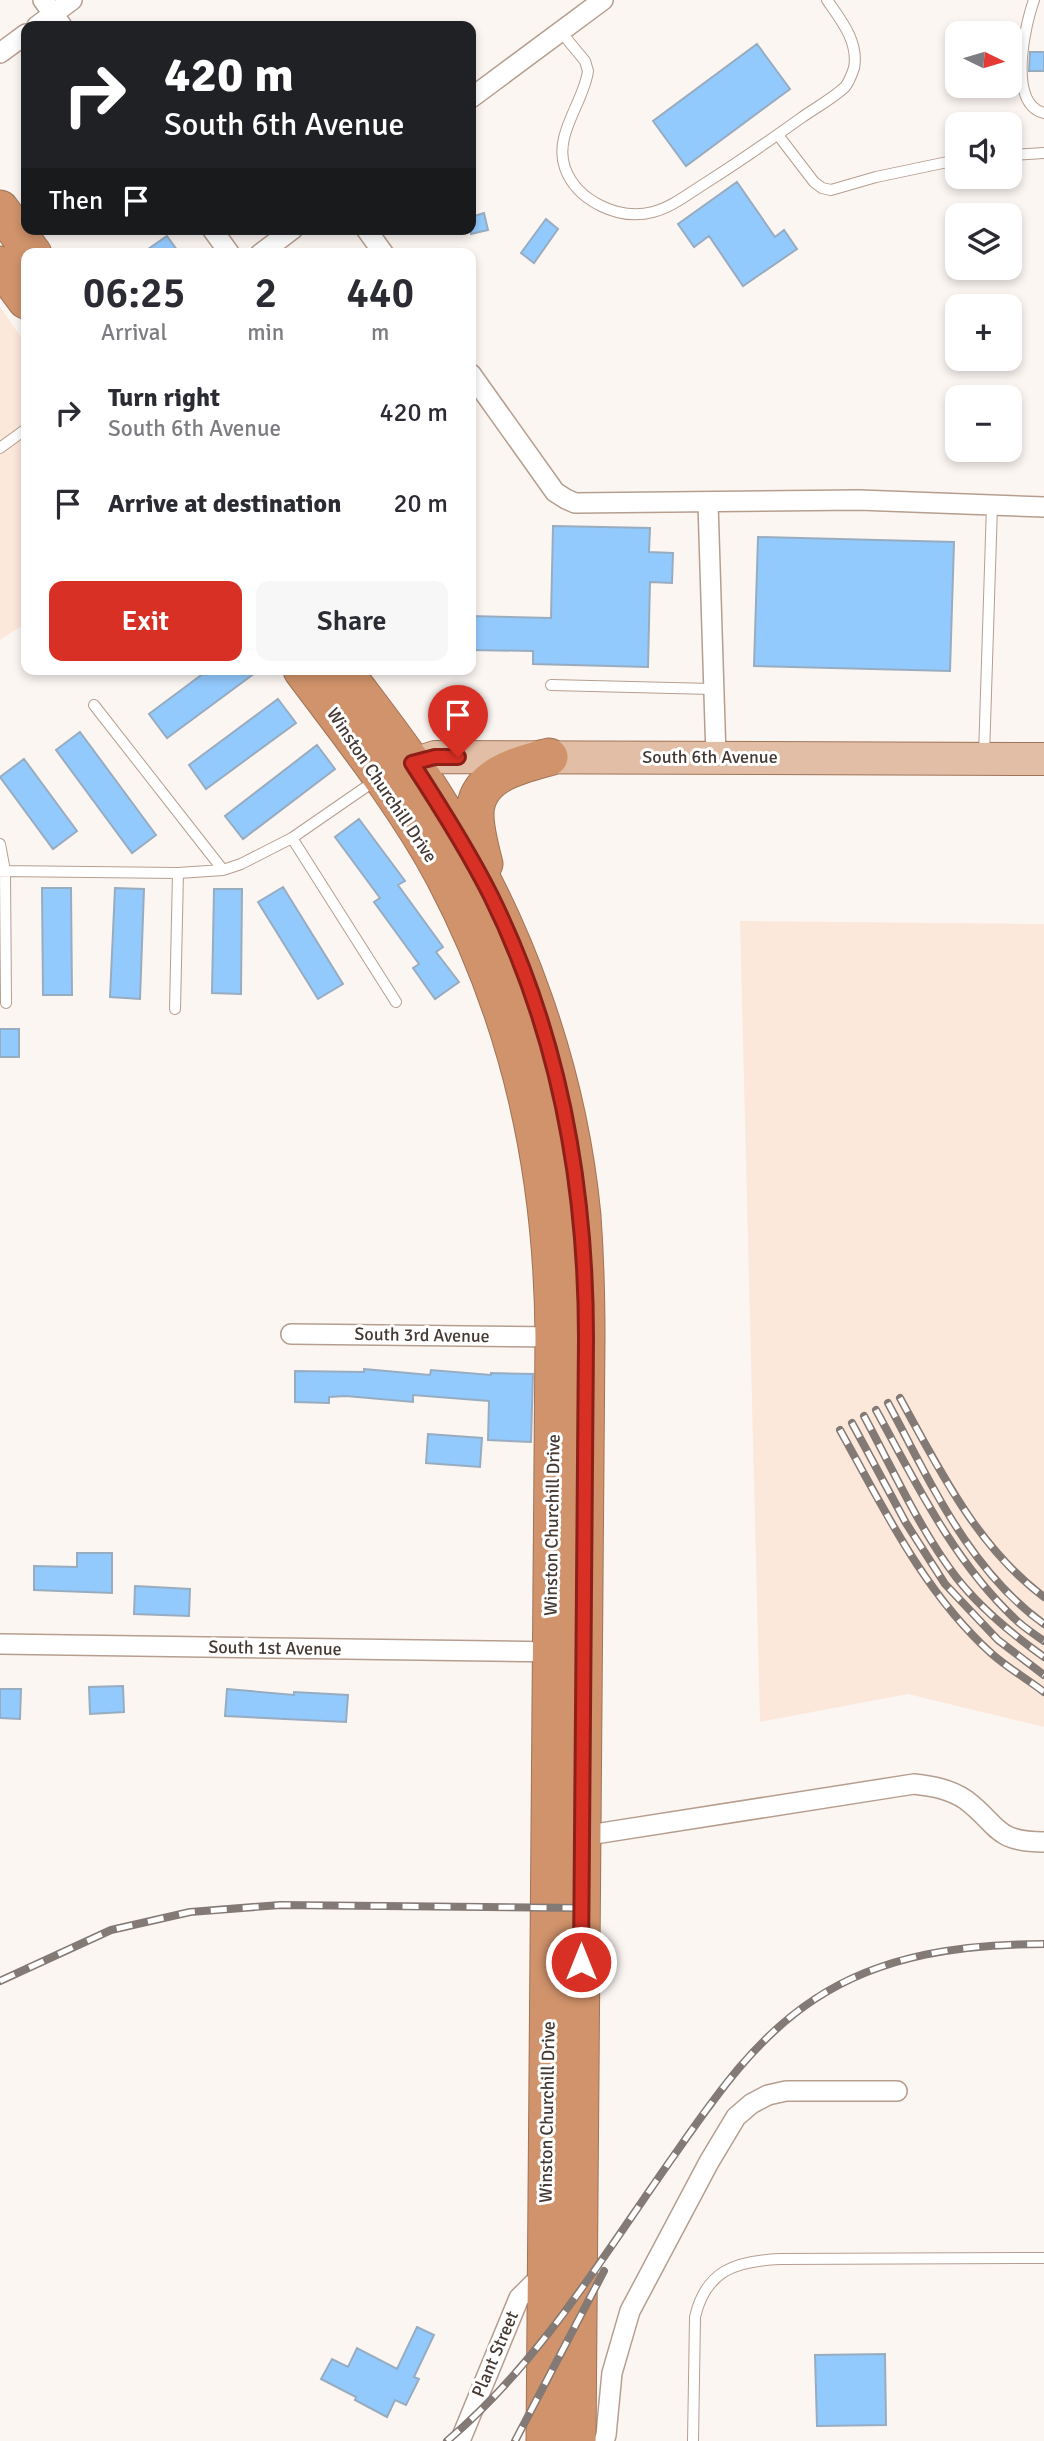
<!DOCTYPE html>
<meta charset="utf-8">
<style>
:root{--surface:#fff;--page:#f7f7f7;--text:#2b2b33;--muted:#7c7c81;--accent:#d93025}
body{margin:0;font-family:Signika,sans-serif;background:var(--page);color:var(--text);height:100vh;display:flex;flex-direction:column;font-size:26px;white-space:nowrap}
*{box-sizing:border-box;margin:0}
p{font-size:23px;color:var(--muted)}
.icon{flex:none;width:38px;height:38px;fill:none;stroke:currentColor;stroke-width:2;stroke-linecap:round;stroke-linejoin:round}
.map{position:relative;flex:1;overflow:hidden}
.sheet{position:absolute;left:21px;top:248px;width:455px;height:427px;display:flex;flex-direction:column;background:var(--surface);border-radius:14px;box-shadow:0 4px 10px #0003}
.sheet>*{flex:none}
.guide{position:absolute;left:21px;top:21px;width:455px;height:214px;border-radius:14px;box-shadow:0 4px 10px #0003;background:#202124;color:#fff;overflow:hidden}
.needle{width:46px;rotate:95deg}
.fabs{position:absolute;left:945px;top:21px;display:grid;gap:14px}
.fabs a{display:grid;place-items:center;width:77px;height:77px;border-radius:14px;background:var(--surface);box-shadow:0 4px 10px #0003;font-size:35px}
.pin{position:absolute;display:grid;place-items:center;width:60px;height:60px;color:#fff;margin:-72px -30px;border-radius:50% 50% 50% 0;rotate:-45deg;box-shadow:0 0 7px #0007}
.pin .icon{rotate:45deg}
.me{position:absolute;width:77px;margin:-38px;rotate:0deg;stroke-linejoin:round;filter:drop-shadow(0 0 5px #0008)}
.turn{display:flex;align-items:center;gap:24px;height:147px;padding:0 28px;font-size:32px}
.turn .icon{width:91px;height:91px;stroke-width:2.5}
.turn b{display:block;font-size:49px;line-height:60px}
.then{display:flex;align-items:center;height:66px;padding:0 28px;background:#0003;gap:14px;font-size:26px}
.eta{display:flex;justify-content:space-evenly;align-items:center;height:119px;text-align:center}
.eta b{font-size:42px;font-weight:600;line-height:49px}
.primary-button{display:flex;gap:14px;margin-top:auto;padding:14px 28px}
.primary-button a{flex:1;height:80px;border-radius:14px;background:var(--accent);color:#fff;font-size:28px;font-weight:600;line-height:80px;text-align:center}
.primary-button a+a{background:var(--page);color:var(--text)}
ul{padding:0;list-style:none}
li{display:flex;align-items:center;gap:21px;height:91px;padding:0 28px}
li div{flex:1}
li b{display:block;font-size:26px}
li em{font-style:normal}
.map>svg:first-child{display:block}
.built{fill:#fce7db}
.building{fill:#93cafe;stroke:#98acc0;stroke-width:2}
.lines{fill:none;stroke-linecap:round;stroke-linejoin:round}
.lane-casing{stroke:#b69e8f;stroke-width:12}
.street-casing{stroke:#b69e8f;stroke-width:22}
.primary-casing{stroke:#9f7457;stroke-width:34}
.highway-casing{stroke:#9f7457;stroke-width:39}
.lane{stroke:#fff;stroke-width:10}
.street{stroke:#fff;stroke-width:19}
.primary{stroke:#e3bea6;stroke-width:32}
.highway{stroke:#d0936b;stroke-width:37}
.rail-casing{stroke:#847a75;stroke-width:8}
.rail{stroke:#fff;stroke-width:5;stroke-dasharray:16;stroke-linecap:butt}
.route-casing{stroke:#8d1f18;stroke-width:18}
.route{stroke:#d93025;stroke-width:12}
.labels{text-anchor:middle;stroke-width:6;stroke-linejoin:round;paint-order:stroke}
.street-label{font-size:18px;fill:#443933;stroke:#fff}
</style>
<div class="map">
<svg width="1044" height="2441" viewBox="0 0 1044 2441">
<rect width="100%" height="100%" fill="#fcf6f3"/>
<path class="built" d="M0,307L26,344V623L0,640Z
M740,921L1044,924V1727L908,1694L760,1722Z"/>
<path class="building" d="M757,44L790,89L686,166L653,121Z
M1030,52H1044V71H1029Z
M737,182L775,237L784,230L797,249L743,286L709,236L694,247L678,224Z
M484,213L488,230L471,234V217Z
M546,219L558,229L534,263L521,253Z
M167,236L180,254H141Z
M553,526L650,528L649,552L673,553L672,583L650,582L648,667L533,664V651L471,650V616L551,618Z
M758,537L954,542L950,671L754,666Z
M208,670H259L167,738L149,714Z
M278,699L296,723L206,789L189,765Z
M80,732L156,835L132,853L56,750Z
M317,745L335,769L243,839L225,816Z
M24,759L77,831L53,849L0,777Z
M359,819L405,881L398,885L443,947L436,952L459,982L435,999L413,968L419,964L374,902L380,898L335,837Z
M283,887L343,984L318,999L258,902Z
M42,888H71L72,995H43Z
M115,888L144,889L140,999L110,997Z
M214,889H242L241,994L212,993Z
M0,1029H19V1057H0Z
M364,1369L430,1375L431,1370L491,1375V1373L533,1374L531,1442L488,1440L489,1401L413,1395V1402L346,1396L329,1397V1403L295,1402V1371L364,1372Z
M428,1434L482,1438L480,1467L426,1463Z
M77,1553H112V1593L34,1590V1566L77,1567Z
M135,1586L190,1589L189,1616L134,1614Z
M123,1686L124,1712L90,1714L89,1687Z
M0,1689H21L20,1719L0,1718Z
M227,1689L294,1695V1692L348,1695L346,1722L225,1716Z
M417,2327L434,2335L414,2377L419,2379L406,2405L395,2400L387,2417L355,2400L356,2397L321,2379L332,2359L348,2367L357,2348L397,2369Z
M885,2354L886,2425L817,2426L815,2355Z"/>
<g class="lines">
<g class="lane-casing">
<path id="lane" d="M1034,0C1025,25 1007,104 1044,113
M561,32L585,61L588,71C584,102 553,135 565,168C577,201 619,221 653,212C672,207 688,194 704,184C737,163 769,141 801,118C815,108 832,99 845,87C849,82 852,74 854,68C859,42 841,20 827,0
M778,135L814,182L822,188L831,190L876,177L957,160
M1010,155L1044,153
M0,448L26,429
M551,685L712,689
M94,705L223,870
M984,756L992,505
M292,838L396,1002
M0,844L5,871L6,1003
M0,871L178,873L223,870L241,864L292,838L376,780
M175,1009L178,873
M693,2441L695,2317C706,2270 736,2261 780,2259L1044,2258"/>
</g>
<g class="street-casing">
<path id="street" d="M43,0L62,26
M37,26L72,0
M0,53L26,34
M471,98L603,0
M212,229L230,254
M366,229L384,254
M260,254L293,229
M471,374L555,492L566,499L575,503L859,500L1044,507
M708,503L716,757
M291,1334L560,1337
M0,1644L557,1652
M582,1836L914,1784C932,1786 950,1789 966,1800C999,1825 994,1842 1044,1842
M460,2441L519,2298L533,2284L550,2280
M604,2441L606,2435L612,2373L630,2311L709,2162L736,2117L751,2104L768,2095L786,2091H897"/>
</g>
<g class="primary-casing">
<path id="primary" d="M391,772L435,757L1044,759"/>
</g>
<g class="highway-casing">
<path id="highway" d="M0,209L33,254
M0,265L26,300
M302,670C352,737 405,803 444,876C521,1022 553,1173 554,1337L545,2441
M343,670C375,713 408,754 436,799C515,923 568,1069 582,1216C585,1257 586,1297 586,1338L577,2441
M484,864C480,848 475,831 475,814C475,775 519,765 549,757"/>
</g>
<use href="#lane" class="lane"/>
<use href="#street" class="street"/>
<use href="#primary" class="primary"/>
<use href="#highway" class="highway"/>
<g class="rail-casing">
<path id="rail" d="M900,1398C939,1469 977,1547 1044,1597
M888,1403C931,1483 969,1570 1044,1624
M876,1410C916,1483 953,1560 1014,1618C1023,1627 1034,1634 1044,1641
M864,1416C892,1468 920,1530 956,1577C980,1608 1012,1634 1044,1657
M852,1423L906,1523L945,1584L998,1640L1044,1675
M840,1430C884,1509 924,1593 992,1654C1008,1668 1027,1679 1044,1692
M0,1981L111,1930L190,1912L280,1905L581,1908
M447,2441C538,2364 600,2261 668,2164C711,2103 752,2040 815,1999C883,1954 965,1944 1044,1944
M515,2441L604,2271"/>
</g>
<use href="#rail" class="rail"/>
</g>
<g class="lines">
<g class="route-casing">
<path id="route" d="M458,757H435L412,763C440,806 468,850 491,896C559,1034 586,1185 586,1338L581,1962"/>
</g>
<use href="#route" class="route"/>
</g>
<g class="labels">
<g class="street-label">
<text x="710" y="763">South 6th Avenue</text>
<text transform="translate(382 785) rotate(56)" y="6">Winston Churchill Drive</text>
<text transform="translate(422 1335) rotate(1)" y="6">South 3rd Avenue</text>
<text transform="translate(552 1525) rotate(-89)" y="6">Winston Churchill Drive</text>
<text transform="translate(275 1648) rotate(1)" y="6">South 1st Avenue</text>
<text transform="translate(547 2112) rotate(-89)" y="6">Winston Churchill Drive</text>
<text transform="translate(495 2354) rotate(-67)" y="6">Plant Street</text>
</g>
</g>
</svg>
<div class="fabs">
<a><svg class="needle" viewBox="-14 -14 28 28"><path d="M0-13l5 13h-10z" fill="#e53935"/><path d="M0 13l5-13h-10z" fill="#7c7c81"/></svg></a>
<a><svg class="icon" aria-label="sound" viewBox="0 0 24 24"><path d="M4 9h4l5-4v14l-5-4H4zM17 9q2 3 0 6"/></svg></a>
<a><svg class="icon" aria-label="layers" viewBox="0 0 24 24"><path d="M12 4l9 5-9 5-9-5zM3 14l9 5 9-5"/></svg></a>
<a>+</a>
<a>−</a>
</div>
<div class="pin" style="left:458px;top:757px;background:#d93025"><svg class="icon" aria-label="arrive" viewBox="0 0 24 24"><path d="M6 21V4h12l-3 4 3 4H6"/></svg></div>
<svg class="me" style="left:581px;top:1962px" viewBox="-20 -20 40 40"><circle r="17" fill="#d93025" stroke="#fff" stroke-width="3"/><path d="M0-11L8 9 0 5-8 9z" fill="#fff"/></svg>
<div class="guide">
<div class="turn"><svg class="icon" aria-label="right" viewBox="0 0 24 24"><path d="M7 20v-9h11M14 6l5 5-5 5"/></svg><div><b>420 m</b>South 6th Avenue</div></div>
<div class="then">Then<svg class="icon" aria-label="arrive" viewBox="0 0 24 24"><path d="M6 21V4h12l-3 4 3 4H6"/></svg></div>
</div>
<section class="sheet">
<div class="eta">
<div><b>06:25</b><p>Arrival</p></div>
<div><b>2</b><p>min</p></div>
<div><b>440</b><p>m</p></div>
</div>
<ul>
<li><svg class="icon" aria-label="right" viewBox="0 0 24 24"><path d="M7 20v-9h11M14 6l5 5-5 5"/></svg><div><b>Turn right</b><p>South 6th Avenue</p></div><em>420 m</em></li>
<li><svg class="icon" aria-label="arrive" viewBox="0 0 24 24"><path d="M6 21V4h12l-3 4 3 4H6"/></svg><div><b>Arrive at destination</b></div><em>20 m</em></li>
</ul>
<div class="primary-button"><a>Exit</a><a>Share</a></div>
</section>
</div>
